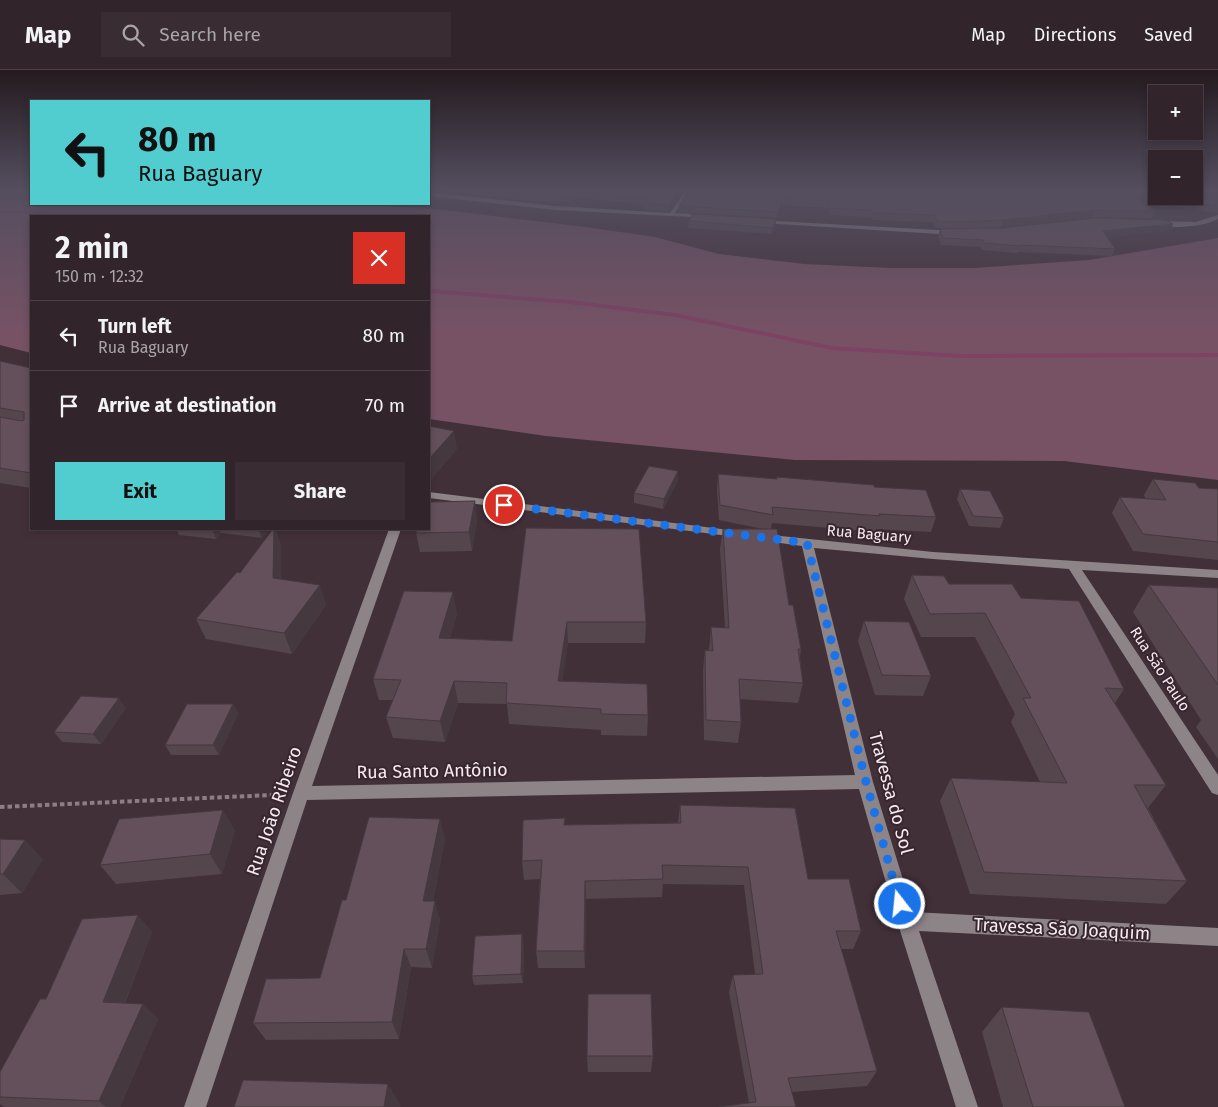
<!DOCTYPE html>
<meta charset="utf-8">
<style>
:root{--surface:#32242b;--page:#3a2c33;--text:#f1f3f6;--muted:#a8a4a9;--line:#4d4147;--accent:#52cdcf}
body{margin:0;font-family:"Fira Sans",sans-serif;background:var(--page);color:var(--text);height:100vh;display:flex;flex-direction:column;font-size:19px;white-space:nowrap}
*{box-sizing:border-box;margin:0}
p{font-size:16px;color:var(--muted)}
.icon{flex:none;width:28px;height:28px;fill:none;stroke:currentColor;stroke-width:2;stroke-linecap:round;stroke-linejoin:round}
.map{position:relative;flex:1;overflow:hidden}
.drawer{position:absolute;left:30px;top:145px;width:400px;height:315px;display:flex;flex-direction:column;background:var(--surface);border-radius:0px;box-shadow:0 2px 8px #0003,0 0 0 1px var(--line)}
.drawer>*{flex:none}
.banner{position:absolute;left:30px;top:30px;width:400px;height:105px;border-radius:0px;box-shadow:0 2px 8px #0003,0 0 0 1px var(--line);background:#52cdcf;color:#111;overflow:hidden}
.buttons{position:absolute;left:1148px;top:15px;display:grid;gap:10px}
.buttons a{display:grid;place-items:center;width:55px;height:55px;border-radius:0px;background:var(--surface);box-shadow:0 2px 8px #0003,0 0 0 1px var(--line);font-size:25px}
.pin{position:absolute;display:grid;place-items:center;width:42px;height:42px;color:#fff;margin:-21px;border:2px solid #fff;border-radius:50%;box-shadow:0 1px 5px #0007}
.me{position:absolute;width:55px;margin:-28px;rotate:344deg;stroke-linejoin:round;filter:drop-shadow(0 0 4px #0008)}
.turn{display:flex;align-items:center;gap:18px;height:105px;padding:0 25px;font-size:22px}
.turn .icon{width:65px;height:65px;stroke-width:2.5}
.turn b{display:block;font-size:35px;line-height:42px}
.round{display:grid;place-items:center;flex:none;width:52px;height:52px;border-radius:0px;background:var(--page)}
.overview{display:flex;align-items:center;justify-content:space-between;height:85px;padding:0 25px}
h1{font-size:30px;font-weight:700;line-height:38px}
.primary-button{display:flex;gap:10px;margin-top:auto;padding:10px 25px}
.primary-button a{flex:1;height:58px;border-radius:0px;background:var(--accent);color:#111;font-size:20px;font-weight:700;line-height:58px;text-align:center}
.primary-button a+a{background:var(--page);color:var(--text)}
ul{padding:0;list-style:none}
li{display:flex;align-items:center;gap:15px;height:70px;padding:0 25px;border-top:1px solid var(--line)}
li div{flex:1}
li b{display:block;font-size:19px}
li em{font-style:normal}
header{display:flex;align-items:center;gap:30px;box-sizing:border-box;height:70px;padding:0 25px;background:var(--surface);border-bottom:1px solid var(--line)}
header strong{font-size:24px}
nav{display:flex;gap:28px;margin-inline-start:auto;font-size:18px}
.search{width:350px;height:45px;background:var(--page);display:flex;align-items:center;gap:12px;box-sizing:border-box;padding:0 18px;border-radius:0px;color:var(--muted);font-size:19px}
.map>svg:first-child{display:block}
.green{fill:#775265}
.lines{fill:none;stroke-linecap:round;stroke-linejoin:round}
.stream{fill:#7e4263;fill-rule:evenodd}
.path{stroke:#8d7d85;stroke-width:4;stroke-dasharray:4.5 3;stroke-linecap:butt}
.minor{fill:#8d8488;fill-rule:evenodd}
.wall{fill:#55454d}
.shaded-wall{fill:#45383f}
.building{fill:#63505a;stroke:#45383f}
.route{stroke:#1a73e8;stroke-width:9;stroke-dasharray:0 16.2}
.labels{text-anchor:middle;stroke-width:4;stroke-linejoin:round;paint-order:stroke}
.street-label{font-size:15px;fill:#f6eaef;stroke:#37262f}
.near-street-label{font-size:18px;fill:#f6eaef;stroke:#37262f}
</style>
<header>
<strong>Map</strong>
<div class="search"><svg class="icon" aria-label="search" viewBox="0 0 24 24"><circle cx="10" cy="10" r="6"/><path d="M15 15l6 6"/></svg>Search here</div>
<nav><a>Map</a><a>Directions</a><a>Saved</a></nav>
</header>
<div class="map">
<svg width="1218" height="1037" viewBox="0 0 1218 1037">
<rect width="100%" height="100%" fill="#423039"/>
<path class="green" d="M0,120H31V134H338L388,136L453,141L585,157L655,167L719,184L804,194L891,198H975L1089,190L1218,168V410L1064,391L795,390L546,366L429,349V146H31V283L0,275Z"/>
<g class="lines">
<path class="stream" d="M0,141H40L56,146H50L40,143H0Z
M429,219L570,230L675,243L832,276L959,284L1218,283V287L959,288L832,280L675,247L570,234L429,223Z"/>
<path class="path" d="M0,737L273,725"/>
<path class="minor" d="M686,120H691L675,143L708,145L710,148L555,140L429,126V122L555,136L670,143Z
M1218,145V149C1204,157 1167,160 1153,153L1156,151L1196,152Z
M758,150L955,161L958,163L955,165L760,153Z
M429,422L737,461L743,464L737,467L429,428Z
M389,459H401L312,716L855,705L802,476L758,470L756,468L762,464L933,482L1218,500V508L1082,500L1218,705V725L1212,723L1069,499L933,489L814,478L873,712L913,842L1218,858V876L919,861L978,1037H956L897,851L859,719L307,730L206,1037H184L293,723Z"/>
</g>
<path class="wall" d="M449,120H684L668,142L644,140V134L571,127L567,132L530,131L449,122Z
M689,120H1156L1218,130V143L1142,133L1155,141L1152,148L1092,147L1001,157L955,159L1170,161L1107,167L1115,179L1112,186L1018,182V183L982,180L981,177L941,175L938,166L940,159H951L935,158L933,152L872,150L871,147L829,145V138L781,135L777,148L678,142L679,136Z
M1213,120H1218V129Z
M776,149L775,156L772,164L688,158L689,151Z
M0,291L31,298V418L0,413Z
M429,356L457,379L431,409H429Z
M678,401V411L663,439L634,433V423Z
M718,404L776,409L777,407L874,417L936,447L931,462L876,459V462L772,453L771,459L789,535L801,579L800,587L803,613L798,633L740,629L741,652L738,673L704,670L703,600L705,580H709L711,557L725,558L720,479L723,459H763L719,450L717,419Z
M1153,409L1199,418L1218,419V490L1133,481L1112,443L1120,427L1146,429L1144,425Z
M960,419L1004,448L1000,458L969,456L957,429Z
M477,450L472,481L420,482L416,463Z
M526,458L646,552L645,573H568L562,611L648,645L647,666L601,665V660L509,654L507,634L458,633L445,672L393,668L386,647L393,630H379L373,609L457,543L450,568L512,571Z
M176,459H270L262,468L221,463L216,469L179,465Z
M273,459H275L281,477V509L326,535L292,584L206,569L196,549L240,503Z
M912,505L949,514L1021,528L1124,619L1115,633L1166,715L1148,738L1187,811L1166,834L970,824L940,731L951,708L1040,712L1011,652L1015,644L975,567H921L904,529Z
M1149,515L1218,518V689L1196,657L1201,650L1133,542Z
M864,551L931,606L923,626L875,625L858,571Z
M233,634L238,644L219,685H171L165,675Z
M126,638L101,674L62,672L54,662Z
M680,735L808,809L861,861L853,879H841L877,1001L867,1016L792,1022L796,1037L749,1033L729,922L733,905L755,904L744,815L663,814L662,827L586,829L585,898H538L536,881L540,809L524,810L522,791L565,755L678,753Z
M235,760L222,804L116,814L100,795Z
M0,769L43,789L22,823L0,825Z
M445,769L433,831L440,850L432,898L411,897L399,969L266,970L253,953L320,908L346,830Z
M152,862L125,933L158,949L120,1037H4L0,1034V1002L46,929Z
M524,874L523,913L474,915L472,906Z
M1002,937L1125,1037H1003L982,962Z
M587,986H653L651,1002H588Z"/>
<path class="shaded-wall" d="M679,120H684L668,142L669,135Z
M570,121L571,127L567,132L566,125Z
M782,129L781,135L777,148L778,142Z
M1094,140L1092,147L1001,157L1003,150Z
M776,149L775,156L772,164L773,158Z
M1173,154L1170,161L1101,168L1103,161Z
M454,361L457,379L431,409L429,398V389Z
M678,401V411L663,439L664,429Z
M475,431L477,450L472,481L469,462Z
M212,459H219L221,463L216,469Z
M258,459H270L262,468Z
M274,459L281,477V528L273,508Z
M320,515L326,535L292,584L284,563Z
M453,522L457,543L444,589L439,568Z
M567,552L568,573L559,632L558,611Z
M454,611L458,633L445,672L440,651Z
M119,628L126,638L101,674L93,664Z
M233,634L238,644L219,685L213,675Z
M223,740L235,760L222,804L210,784Z
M440,749L445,769L429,850L423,831Z
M25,770L43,789L22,823L3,804Z
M585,811L586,829L585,898L584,881Z
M435,831L440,850L432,898L426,879Z
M138,845L152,862L119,947L103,932Z
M522,864L524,874L523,913L521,904Z
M404,879L411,897L399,969L392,952Z
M143,934L158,949L120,1037H106L99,1031Z
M388,1014L401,1036L400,1037H384Z"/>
<path class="building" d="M489,120H679L669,135L644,133L648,128L570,121L566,125L530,124Z
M689,120H1156V126H1194V120H1212L1218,130V136L1130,124L1155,141L1094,140L1003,150L954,152L937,151L935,145L874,143L872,140L830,138V131L782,129L778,142L679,136Z
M692,144L776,149L773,158L689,151Z
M1095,148L1166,150L1173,154L1103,161L1115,179L1020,175V176L984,173L983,170L943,168L940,159L1003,158Z
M0,291L31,298V403L0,398V347L22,351L24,350V342L0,338Z
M429,356L454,361L429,389Z
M649,396L678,401L664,429L634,423Z
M718,404L777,409V407L874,415V417L926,420L936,447L879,444L880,446L772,437L773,445L720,435Z
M1153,409L1195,413L1199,418L1218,419V472L1143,464L1120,427L1166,430Z
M960,419L990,421L1004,448L973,446Z
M475,431L469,462L416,463L417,459H429V432Z
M526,458L639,459L646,552H567L558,611L647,614L648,645L601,644V639L506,633L507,613L454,611L440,651L386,647L401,610L373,609L404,521L453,522L439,568L512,571Z
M273,459H274L273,508L320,515L284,563L196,549L237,502L240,503Z
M723,459H777L789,535H793L801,579H798L803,613L739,609L741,652L706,650L705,580L713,581L711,557L729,558Z
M912,505L944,506L949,514H1012L1021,528L1079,531L1124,619L1105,618L1166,715H1134L1187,811L984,802L951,708L1067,713L1023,628H1031L985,543L930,544Z
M1149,515L1218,518V615Z
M864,551L909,552L931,606L882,605Z
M81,626L119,628L93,664L54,662Z
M187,634H233L213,675H165Z
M680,735L795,738L808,809H849L861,861H836L877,1001L788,1008L796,1037H718L756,1032L733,905L763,904L748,797L662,795L663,809L585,811L584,881H536L542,790L522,791L523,750L565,748L564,755L681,753Z
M223,740L210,784L100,795L119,749Z
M369,747L440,749L423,831H435L426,879H404L392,952L253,953L266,909L320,908L342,830H346Z
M0,769L25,770L3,804H0Z
M138,845L103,932L143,934L99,1031L0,1027V1002L40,929H46L82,849Z
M522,864L521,904L472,906L475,866Z
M588,924H651L653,986H587Z
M1002,937L1089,942L1125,1037H1033Z
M243,1010L388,1014L384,1037H234Z"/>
<linearGradient id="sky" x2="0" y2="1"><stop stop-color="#241a1f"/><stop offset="0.45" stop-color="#544e5f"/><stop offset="1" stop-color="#544e5f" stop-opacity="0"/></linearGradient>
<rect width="1218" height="265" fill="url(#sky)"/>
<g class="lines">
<path class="route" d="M504,435L807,473L866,712L900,834"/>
</g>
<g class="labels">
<g class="street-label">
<text transform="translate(869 464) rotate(5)" y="5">Rua Baguary</text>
<text transform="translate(1160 599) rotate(57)" y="5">Rua São Paulo</text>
</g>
<g class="near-street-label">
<text transform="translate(432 701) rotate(-1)" y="6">Rua Santo Antônio</text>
<text transform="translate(891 723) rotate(75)" y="6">Travessa do Sol</text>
<text transform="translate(274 741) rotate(-71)" y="6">Rua João Ribeiro</text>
<text transform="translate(1062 859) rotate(3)" y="6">Travessa São Joaquim</text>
</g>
</g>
</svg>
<div class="buttons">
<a>+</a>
<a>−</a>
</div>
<div class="pin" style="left:504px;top:435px;background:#d93025"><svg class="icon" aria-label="arrive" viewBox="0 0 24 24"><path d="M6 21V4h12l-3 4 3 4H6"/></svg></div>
<svg class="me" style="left:900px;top:834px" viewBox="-20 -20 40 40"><circle r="17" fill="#1a73e8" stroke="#fff" stroke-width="3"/><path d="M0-11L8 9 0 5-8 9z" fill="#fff"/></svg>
<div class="banner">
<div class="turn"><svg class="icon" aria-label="left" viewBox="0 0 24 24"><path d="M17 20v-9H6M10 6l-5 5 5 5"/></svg><div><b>80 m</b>Rua Baguary</div></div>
</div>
<section class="drawer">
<div class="overview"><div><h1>2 min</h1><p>150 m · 12:32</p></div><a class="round" style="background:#d93025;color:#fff"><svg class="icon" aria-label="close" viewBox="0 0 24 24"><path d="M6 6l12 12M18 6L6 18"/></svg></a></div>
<ul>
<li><svg class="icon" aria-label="left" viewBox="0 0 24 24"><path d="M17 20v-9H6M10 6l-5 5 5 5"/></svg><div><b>Turn left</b><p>Rua Baguary</p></div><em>80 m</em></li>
<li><svg class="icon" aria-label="arrive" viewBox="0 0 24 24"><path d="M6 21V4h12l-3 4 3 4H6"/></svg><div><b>Arrive at destination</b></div><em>70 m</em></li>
</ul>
<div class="primary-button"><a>Exit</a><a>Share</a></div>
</section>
</div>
